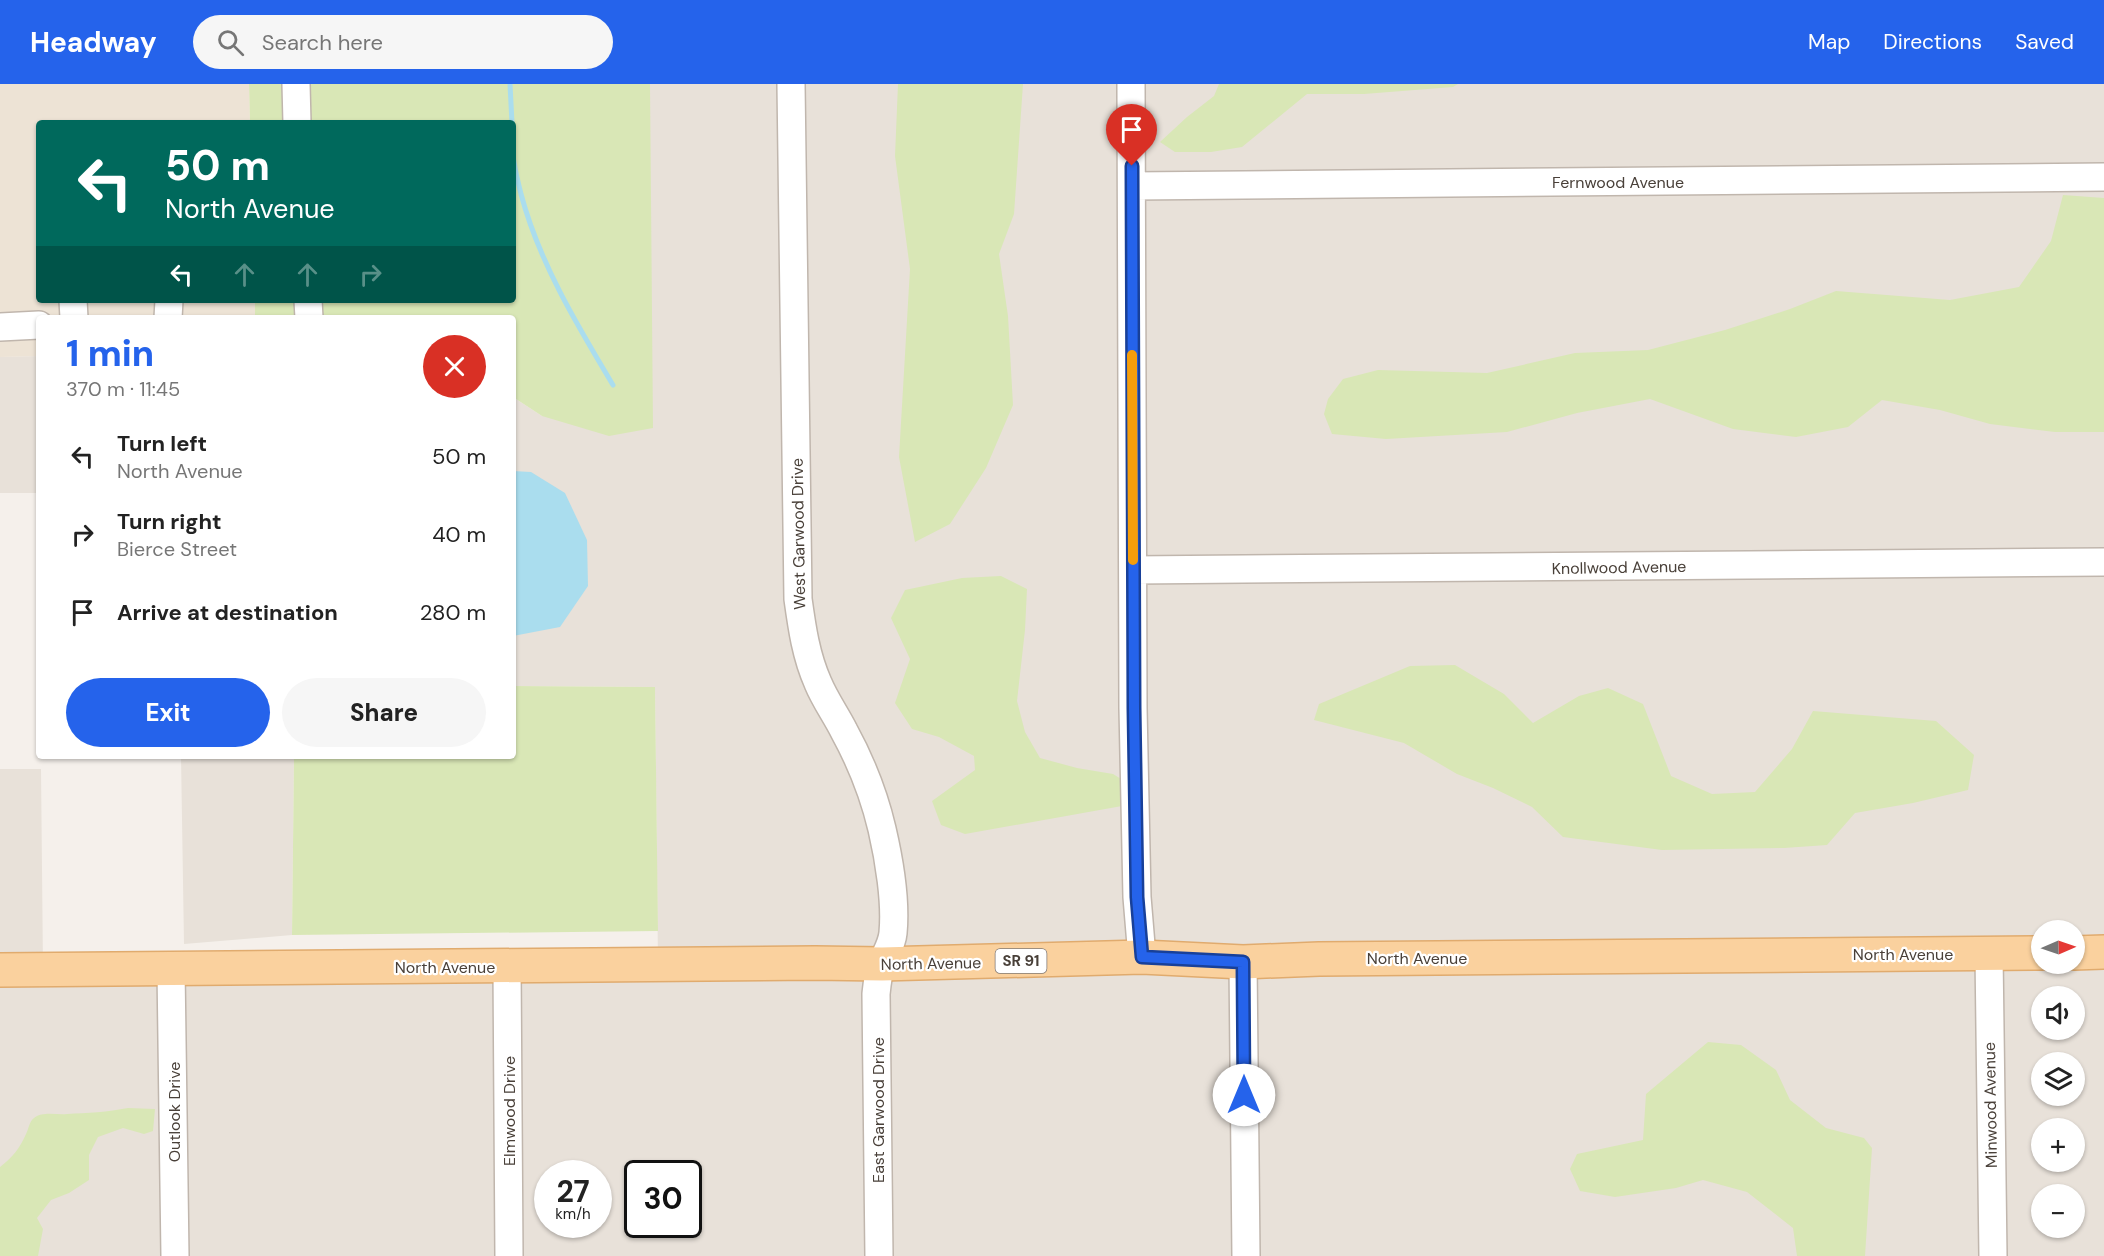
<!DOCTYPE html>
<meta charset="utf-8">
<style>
:root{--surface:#fff;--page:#f6f6f6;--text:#222;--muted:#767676;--accent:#2563eb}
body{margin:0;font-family:"DM Sans",sans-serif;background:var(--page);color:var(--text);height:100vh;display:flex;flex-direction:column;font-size:22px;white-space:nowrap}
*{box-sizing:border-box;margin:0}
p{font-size:20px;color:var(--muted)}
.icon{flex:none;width:33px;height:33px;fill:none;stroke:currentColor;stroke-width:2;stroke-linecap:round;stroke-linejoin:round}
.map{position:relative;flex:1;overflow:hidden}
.panel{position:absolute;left:36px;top:231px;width:480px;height:444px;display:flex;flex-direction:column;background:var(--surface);border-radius:6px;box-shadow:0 2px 4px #0004}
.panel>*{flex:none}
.hud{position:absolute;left:36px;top:36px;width:480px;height:183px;border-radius:6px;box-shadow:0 2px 4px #0004;background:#00695c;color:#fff;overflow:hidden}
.needle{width:39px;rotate:88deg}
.controls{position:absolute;left:2031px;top:836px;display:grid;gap:12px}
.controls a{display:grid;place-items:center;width:54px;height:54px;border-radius:50%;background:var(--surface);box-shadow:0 2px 4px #0004;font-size:30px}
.speed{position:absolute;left:534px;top:1076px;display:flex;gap:12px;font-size:30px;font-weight:700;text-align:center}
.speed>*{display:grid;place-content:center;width:78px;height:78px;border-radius:50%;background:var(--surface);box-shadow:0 2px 4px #0004;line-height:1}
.speed small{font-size:15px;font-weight:400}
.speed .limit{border:3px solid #111;border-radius:9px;background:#fff;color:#111}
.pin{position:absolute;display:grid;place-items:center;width:51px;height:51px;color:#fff;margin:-62px -26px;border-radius:50% 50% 50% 0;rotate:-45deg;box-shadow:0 0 6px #0007}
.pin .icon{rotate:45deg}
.me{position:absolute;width:66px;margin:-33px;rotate:0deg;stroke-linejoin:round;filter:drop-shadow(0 0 4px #0008)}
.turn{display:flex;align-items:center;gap:21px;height:126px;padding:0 30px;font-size:27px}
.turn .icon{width:78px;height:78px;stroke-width:2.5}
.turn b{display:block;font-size:42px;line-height:51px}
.lanes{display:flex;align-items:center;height:57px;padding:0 30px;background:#0003;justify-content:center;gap:30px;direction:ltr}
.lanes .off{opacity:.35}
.round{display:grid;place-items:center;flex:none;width:63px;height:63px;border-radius:32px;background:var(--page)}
.headline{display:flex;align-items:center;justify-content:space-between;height:102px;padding:0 30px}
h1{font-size:36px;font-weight:800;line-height:45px;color:var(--accent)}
.action{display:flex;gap:12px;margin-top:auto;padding:12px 30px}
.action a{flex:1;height:69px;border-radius:36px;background:var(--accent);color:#fff;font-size:24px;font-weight:800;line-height:69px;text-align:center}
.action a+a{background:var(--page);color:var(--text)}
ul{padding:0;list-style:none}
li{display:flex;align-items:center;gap:18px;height:78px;padding:0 30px}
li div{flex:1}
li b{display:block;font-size:22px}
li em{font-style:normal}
header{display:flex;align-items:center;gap:36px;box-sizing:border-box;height:84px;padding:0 30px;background:var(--accent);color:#fff}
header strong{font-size:28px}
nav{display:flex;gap:33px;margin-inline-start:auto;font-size:21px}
.search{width:420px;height:54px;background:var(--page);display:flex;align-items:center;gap:15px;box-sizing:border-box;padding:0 21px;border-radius:33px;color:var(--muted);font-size:22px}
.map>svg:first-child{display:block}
.residential{fill:#e8e1d9;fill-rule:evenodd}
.education{fill:#ede3d5}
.green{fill:#d9e7b6}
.water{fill:#ade}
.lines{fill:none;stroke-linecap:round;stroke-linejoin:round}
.stream{stroke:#ade;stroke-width:5}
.minor-casing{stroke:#c0b6ad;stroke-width:30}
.major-casing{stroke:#e0ab6e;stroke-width:36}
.minor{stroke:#fff;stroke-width:27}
.major{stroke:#fad19e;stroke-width:33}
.route-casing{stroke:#184099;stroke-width:15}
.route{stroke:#2563eb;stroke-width:10}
.slow{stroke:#f59e0b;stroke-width:10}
.labels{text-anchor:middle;stroke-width:4.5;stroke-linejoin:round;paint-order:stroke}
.shield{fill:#fff;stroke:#807974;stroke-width:1.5}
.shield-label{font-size:15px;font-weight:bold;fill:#494039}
.street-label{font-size:16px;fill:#494039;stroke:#fff}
</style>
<header>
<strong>Headway</strong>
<div class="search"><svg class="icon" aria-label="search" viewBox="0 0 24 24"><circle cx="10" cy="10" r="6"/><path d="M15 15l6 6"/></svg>Search here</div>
<nav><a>Map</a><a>Directions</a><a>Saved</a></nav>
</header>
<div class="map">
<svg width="2104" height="1172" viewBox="0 0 2104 1172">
<rect width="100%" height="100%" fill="#f5f0eb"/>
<path class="residential" d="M649,0H2104V1172H0V685H41L43,885L658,880L655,603L513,602V313L542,332ZM2042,846H2074V879H2042ZM2042,912H2074V945H2042ZM2042,978H2074V1011H2042ZM2042,1044H2074V1077H2042ZM548,1089H598V1140H548ZM638,1089H688V1140H638ZM2042,1110H2074V1143H2042Z
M39,272V409H0V273Z
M181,672H294L292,851L184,860Z"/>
<path class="education" d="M0,0H249L250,39H39V216H255V234H39V272L0,273Z"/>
<path class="green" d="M249,0H650L653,344L609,352L542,332L513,313V234H255V216H513V39H250Z
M898,0H1023L1014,130L999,170L1008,232L1013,321L986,384L950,440L915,458L899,373L910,185L895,72Z
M1219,0H1458L1453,3L1364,10H1307L1242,63L1211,68H1175L1160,58L1187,33L1214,12Z
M2063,111L2104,114V348H2055L1990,340L1940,326L1882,316L1848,343L1796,353L1733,345L1650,315L1577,329L1507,348L1386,355L1332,350L1324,330L1328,315L1343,295L1378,286L1487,289L1575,269L1648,266L1725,246L1790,225L1836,207L1950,216L2019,203L2051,157Z
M1001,492L1027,505L1025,546L1017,617L1025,648L1040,674L1077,684L1113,690L1126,698L1122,722L965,750L941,741L932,717L975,686L974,672L939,653L912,645L895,619L910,575L891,534L905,506L962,494Z
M1455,581L1504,610L1533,639L1579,612L1608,604L1643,620L1671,692L1712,710L1755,708L1792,665L1813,627L1936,637L1974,671L1968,706L1913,719L1855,729L1827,761L1784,764L1662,766L1563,753L1532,723L1493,704L1457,690L1404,659L1314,636L1319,620L1410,582Z
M513,602L655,603L658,847L292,851L294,672H513Z
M1708,958L1741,961L1776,986L1790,1016L1826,1044L1864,1054L1872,1064L1865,1172H1797L1793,1144L1747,1108L1703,1096L1676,1104L1615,1113L1580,1107L1570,1085L1577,1070L1643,1056L1646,1010Z
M128,1024L155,1025L153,1047L144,1050L123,1044L98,1053L89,1071V1096L69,1109L51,1116L37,1134L43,1145L38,1172H0V1083C12,1074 20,1064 26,1050C29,1044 29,1038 34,1034C43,1027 56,1031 67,1030C87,1029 108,1028 128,1024Z"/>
<path class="water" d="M513,387L531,388L565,409L587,456L588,502L560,543L513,552Z"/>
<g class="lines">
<path class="stream" d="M510,0L512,39
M513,70C514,84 518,97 521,110C539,178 577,241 613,301"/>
<g class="minor-casing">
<path id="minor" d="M296,0L297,39
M791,0L798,515C802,544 806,572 818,599C825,616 836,631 844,647C861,678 874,711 882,745C889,775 896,818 893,849C892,860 886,869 882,879C878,889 877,900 876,910L879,1172
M1131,0L1133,624L1137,813L1142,873
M1132,102L2104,93
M73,216L74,234
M308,216L309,234
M168,234L169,216
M0,243L39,241
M1133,486L2104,478
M1989,870L1993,1172
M1243,878L1246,1172
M507,882L509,1172
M171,885L175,1172"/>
</g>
<g class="major-casing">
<path id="major" d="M2074,869L2104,868
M0,886L815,879L882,880L1142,873L1243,878L1319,875L2042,869"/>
</g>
<use href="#minor" class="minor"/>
<use href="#major" class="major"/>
</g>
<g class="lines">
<g class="route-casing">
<path id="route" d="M1132,82L1134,624L1137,813L1142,873L1243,878L1244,1011"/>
</g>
<use href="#route" class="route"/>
<path class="slow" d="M1132,271L1133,476"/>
</g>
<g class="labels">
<rect class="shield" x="995.5" y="865" width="51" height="24" rx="4.5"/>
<g class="shield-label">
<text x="1021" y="882">SR 91</text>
</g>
<g class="street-label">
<text x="1618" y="104">Fernwood Avenue</text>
<text transform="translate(798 450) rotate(-91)" y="6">West Garwood Drive</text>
<text transform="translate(1619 483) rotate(-1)" y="6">Knollwood Avenue</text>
<text x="1903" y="876">North Avenue</text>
<text x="1417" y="880">North Avenue</text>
<text transform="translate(931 879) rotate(-1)" y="6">North Avenue</text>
<text x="445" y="889">North Avenue</text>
<text transform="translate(1990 1021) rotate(-91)" y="6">Minwood Avenue</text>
<text transform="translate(878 1026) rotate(-90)" y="6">East Garwood Drive</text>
<text transform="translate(509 1027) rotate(-90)" y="6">Elmwood Drive</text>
<text transform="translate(174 1028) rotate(-90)" y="6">Outlook Drive</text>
</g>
</g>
</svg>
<div class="controls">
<a><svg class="needle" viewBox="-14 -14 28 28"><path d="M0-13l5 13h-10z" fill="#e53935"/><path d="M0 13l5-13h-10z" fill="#767676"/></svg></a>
<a><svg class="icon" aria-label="sound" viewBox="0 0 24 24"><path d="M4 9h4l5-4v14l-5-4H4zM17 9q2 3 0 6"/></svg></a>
<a><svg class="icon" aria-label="layers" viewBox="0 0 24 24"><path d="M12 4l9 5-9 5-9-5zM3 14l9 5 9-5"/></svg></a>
<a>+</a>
<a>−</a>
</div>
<div class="speed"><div>27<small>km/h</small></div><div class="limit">30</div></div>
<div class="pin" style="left:1132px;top:82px;background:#d93025"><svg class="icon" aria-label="arrive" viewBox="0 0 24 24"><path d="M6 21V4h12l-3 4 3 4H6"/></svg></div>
<svg class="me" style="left:1244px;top:1011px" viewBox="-20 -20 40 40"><circle r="19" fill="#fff"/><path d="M0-13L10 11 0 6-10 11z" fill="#2563eb"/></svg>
<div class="hud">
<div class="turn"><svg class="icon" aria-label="left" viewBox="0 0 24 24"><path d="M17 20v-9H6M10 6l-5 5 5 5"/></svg><div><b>50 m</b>North Avenue</div></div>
<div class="lanes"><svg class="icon" aria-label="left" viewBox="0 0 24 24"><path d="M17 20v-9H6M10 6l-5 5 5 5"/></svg><svg class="icon off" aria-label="ahead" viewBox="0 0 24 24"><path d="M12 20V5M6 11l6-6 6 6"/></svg><svg class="icon off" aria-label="ahead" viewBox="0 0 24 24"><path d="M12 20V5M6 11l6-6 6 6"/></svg><svg class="icon off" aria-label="right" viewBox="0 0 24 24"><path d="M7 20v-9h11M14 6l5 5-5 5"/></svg></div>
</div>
<section class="panel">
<div class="headline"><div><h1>1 min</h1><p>370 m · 11:45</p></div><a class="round" style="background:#d93025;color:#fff"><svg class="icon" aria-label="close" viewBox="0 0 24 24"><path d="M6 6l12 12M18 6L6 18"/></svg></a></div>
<ul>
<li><svg class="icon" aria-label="left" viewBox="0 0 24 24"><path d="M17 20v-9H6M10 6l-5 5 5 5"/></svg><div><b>Turn left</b><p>North Avenue</p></div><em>50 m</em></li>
<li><svg class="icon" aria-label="right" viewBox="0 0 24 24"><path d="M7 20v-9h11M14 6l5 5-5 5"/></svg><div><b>Turn right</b><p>Bierce Street</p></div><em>40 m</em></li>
<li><svg class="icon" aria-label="arrive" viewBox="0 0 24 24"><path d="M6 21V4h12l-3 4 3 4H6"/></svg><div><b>Arrive at destination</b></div><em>280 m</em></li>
</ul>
<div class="action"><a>Exit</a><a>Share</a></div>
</section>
</div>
